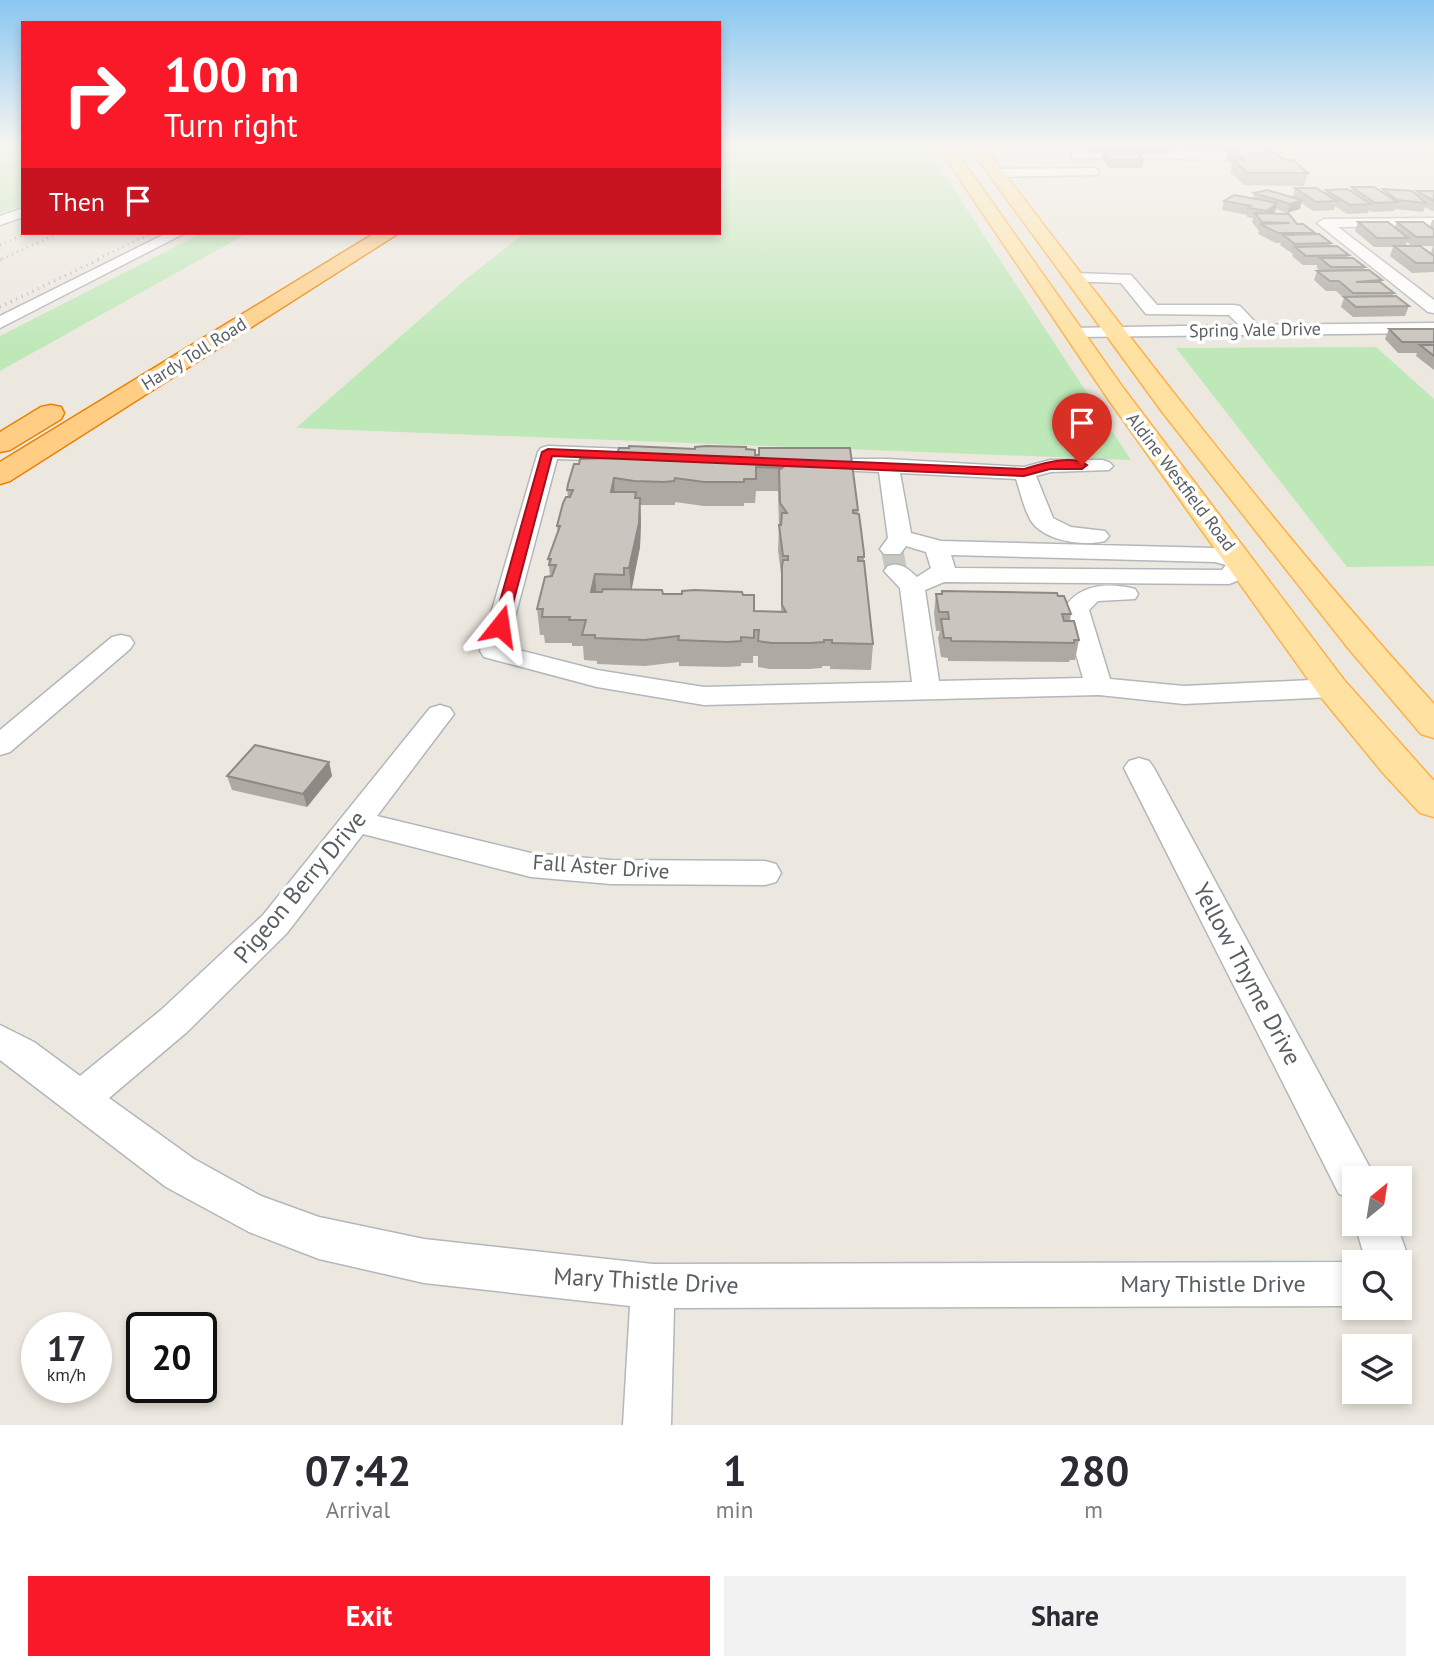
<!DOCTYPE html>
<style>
:root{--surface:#fff;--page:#f2f2f3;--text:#2b2b33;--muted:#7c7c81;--accent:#fa1928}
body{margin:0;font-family:"PT Sans",sans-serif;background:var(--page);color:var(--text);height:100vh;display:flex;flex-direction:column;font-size:26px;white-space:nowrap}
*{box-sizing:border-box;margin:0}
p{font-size:23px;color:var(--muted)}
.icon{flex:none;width:38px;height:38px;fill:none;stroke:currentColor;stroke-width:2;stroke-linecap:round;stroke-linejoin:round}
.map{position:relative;height:1425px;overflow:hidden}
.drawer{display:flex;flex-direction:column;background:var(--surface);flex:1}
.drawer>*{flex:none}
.banner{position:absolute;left:21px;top:21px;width:700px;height:214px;border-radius:0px;box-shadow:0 4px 10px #0003;background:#fa1928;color:#fff;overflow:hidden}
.needle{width:46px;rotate:30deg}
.buttons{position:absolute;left:1342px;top:1166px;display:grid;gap:14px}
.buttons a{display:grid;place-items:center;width:70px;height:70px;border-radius:0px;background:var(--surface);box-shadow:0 4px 10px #0003;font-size:35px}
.speed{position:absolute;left:21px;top:1312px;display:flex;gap:14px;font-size:35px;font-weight:700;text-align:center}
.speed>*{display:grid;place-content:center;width:91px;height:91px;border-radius:50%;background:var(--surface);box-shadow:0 4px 10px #0003;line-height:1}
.speed small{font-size:18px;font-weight:400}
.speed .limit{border:4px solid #111;border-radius:10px;background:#fff;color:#111}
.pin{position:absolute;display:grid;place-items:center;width:60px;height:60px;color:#fff;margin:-72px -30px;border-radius:50% 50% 50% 0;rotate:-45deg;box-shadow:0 0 7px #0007}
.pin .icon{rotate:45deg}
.me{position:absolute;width:77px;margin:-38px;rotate:15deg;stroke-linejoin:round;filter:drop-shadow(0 0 5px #0008)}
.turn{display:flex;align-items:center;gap:24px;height:147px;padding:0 28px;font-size:32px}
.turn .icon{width:91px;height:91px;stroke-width:2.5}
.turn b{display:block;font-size:49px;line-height:60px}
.then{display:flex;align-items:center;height:66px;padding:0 28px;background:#0003;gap:14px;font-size:26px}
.eta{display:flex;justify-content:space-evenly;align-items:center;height:119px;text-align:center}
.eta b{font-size:42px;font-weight:800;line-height:49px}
.primary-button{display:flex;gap:14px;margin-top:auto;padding:14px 28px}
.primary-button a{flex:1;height:80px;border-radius:0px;background:var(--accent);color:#fff;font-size:28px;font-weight:800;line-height:80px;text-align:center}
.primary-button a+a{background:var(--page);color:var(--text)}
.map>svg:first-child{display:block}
.green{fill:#bfe8b8}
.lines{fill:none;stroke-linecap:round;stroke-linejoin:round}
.minor-tunnel{stroke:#c8c6c0;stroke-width:22;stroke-dasharray:22 10;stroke-linecap:butt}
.minor-casing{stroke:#b2b7bc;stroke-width:3}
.major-casing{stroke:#ffb046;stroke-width:3}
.highway-casing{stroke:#ec8000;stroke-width:3}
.minor{fill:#fff;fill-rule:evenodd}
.major{fill:#ffe2a2;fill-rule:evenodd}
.highway{fill:#ffce84;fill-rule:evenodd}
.rail-far1{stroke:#b0b1b2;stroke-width:2.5;stroke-dasharray:1 4.5;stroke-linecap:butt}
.rail{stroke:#b0b1b2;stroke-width:3.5;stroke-dasharray:1 5;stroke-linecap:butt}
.wall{fill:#aea9a3;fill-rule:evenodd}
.shaded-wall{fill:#8d8a85}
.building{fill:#cac5be;stroke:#8d8a85;stroke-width:2;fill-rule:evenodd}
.route{fill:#fa1928;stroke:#a2101a;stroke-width:2}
.labels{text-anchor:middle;stroke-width:7;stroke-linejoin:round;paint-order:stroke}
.far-street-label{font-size:18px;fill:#585e62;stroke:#fff}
.street-label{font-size:21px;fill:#585e62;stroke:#fff}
.near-street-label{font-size:24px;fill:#585e62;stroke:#fff}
</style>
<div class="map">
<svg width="1434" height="1425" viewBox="0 0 1434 1425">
<rect width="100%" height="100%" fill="#ede8df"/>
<path class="green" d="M0,147H23V205L0,213Z
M719,147H926L1131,460L296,428L466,279L525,233H719Z
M202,233H248L0,371V336Z
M1376,347L1434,399V566L1347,567L1176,348Z"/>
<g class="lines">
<path class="minor-tunnel" d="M892,549L896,571"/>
<g class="minor-casing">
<path id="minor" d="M1076,151L1241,152L1251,159L1245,163L1238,160L1072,158V152Z
M1093,168L1098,169V175L996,177L990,173L996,169Z
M23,208V217L0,225V216Z
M1434,218V226L1338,227L1434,300V313L1428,312L1317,223L1324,219Z
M167,233H185L0,328V316Z
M1075,273L1131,275L1157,305H1234L1240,306L1258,325L1434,323V333L1075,337L1069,336L1066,332L1069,328L1239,325L1229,315L1146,314L1121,283L1069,281L1067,278L1069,275Z
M548,446L652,450L659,452L662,456L659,460L652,462L557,459L507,647L597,670L704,687L912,682L900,588L884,571L888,566C901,562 907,568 917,577L931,568L926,552L906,546L900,554H884L880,549L888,538L879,472L815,469L808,467L804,463L808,459H888L1024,467L1050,460H1102L1109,462L1113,466L1109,470L1051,472L1036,476L1053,518L1071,527L1105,531L1109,536L1105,541C1085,546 1051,542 1035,526C1025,515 1021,493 1016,479L900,473L911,533L941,541L1215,548L1250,557L1254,562C1247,572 1241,581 1229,584L944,582L925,590L939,681L1083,678L1063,610C1078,584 1108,582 1135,589L1138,594L1135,599L1098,601L1089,610L1110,679L1184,686L1332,679L1342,682L1346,688L1342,694L1332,697L1184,704L1099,695L704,705L597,687L484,657L480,651L538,452L541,448ZM951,555L1215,562L1226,565L1222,570L955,568Z
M121,635L130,637L134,643L130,649L10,752L0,755V730L112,637Z
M440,705L450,708L454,714L377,816L531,853L611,860L765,861L776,864L781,873L776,882L765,885L611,884L531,877L363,834L287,933L187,1032L109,1098L194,1159L261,1196L319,1217L424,1239L653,1264L1347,1262L1354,1259L1361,1262H1354V1304L1349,1306L674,1308L671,1425H623L630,1306L424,1283L319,1259L249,1232L166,1187L0,1060V1025L34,1042L80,1076L161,1010L263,915L430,708Z
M1139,758L1149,761L1154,768L1369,1166L1374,1178H1354V1199L1339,1194L1124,768L1129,761Z
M1354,1221L1396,1223L1410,1262L1403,1277L1400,1279V1262H1366Z"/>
</g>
<g class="major-casing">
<path id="major" d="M938,147H953L1124,389L1344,680L1434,781V817L1420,813L1383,773L1320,696L1108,399Z
M969,147H984C1129,336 1273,527 1434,704V738L1421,734L1348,648L1163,413Z"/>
</g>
<g class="highway-casing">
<path id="highway" d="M375,233H399L10,481L0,484V462Z
M51,405L61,407L64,413L61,419L10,450L0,452V432L41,407Z"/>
</g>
<use href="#minor" class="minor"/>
<use href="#major" class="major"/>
<use href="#highway" class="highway"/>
<path class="rail-far1" d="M0,245L27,233
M2,259L59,233
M98,259L152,233"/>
<path class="rail" d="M0,260L5,258
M0,307L102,258"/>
</g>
<path class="wall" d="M1088,147H1128V149H1132L1130,147H1171L1169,154H1139L1144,160L1142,168H1109L1101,157V153H1093Z
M1179,147H1268L1284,160L1308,173L1304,186L1244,185L1230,172L1232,165L1226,159L1229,149H1181Z
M1352,187L1382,192L1383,189L1416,195L1417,191H1434V211H1432L1425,207L1423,212L1395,209L1394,211L1372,212L1369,210L1368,213L1347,214L1335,206L1334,210L1313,211L1301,203L1300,209L1287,213L1276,209L1275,212L1273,214L1315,233L1314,234L1331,243L1330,246L1349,255L1348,258L1365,267L1364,270L1382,280L1381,283L1394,293L1392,296L1409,306L1405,316L1353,317L1341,307L1344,298L1336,291H1326L1314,280L1317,271H1320L1317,268V265H1303L1292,256L1293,254L1280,245L1281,243H1276L1258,234L1259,231L1252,222L1253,218L1247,217V215L1222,210L1224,201L1253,198L1254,193L1293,197L1295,188L1325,193L1326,190L1351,191Z
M1432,220H1434V272L1412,273L1390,256L1393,247H1374L1355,231L1358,222L1395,227L1397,222L1430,227ZM1407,242L1412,246H1405ZM1421,246H1433L1431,253Z
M1389,329H1434V370L1416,356L1417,353H1398L1385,339Z
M746,449L858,510L864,553V561L873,644L871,670L830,669V666H822V668L809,669H770L758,667V656H753V663H741V666L728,667L679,666V662L645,666L597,664V661L584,660L583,646H572V643H545L544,635H540L537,609L550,576L548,559L558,533L557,526L568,497L567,490L579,464L616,458ZM756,491H778L779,527L778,550L781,574V612L754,611L743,595L663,594L631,590L640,547L641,522L640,505H675V502L704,506H744V503H755Z
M936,594L1058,596L1071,614L1070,621L1079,640L1075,660H1070L1069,662L948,661V658L941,657L938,638L940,631H936L934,613Z
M329,762L332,776L307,807L232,790L227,776Z"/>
<path class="shaded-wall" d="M1302,200L1300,209L1287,213L1290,204Z
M1277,203L1275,212L1264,220L1267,211Z
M614,478L615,501L611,492Z
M640,498L641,522L640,547L631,593L629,568Z
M595,574L597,599L591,592Z
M329,762L332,776L307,807L303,794Z"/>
<path class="building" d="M1230,147H1268L1284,160H1293L1308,173H1247L1234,160H1244Z
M1102,149H1135L1144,160H1111Z
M1352,187H1374L1397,202L1375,203Z
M1295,188H1316L1337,201L1316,202Z
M1347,189L1371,204L1350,205L1326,190Z
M1383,189L1412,191L1426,203L1397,200Z
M1267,190L1302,200L1290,204L1254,193Z
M1417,191H1434V201Z
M1234,195L1277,203L1267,211L1249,208L1251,206L1224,201Z
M1255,213L1289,214L1297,224H1303L1315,233H1278L1260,224L1290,223L1262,222Z
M1358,222H1388L1408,238H1377Z
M1397,222H1423L1434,230V237H1416Z
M1319,234L1331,243L1295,244L1283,235Z
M1337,246L1349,255L1306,256L1295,247Z
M1394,246H1420L1434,256V263H1416Z
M1320,258H1353L1365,267H1331Z
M1369,270L1382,280L1356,282H1380L1394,293H1353L1339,281H1330L1317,271Z
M1396,296L1409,306L1356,307L1344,297Z
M1389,329H1434V342H1402Z
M1420,345H1434V356Z
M629,446L695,449V447L706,446L746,447V449L755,450V455H759V448H850L858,510H853V513L859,514L864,553V557H858V561H864L873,644L832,643V640H824V642L810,643H771L758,641L759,630H754V638L741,637V641L728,642L678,640L679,636L644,640L595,638V635H582L586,620H569L570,617H542L543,609H537L545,577L552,576L556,565H549L551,559H548L560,526H557L563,503L566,497H570L573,490H567L568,484L574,464H579L580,459L616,458L619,448H629ZM756,467L782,468L779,470L780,503L787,513H782L781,525H779L783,556H788V560H783L782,566V605L786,612L754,611V595H743L742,592L695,590L682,591V594H663L662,590L603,589L602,592H591L595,574L624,575V568H629L639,523L640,498H635L636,492H611L614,478L634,481L664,482L674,481L675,478L704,482H744V479H756Z
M942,591L1057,593L1058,596H1064L1071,614H1062L1064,621H1074L1079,640H1074V643L951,641V638H944L941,619H949L948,612H939L936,594H942Z
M255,745L329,762L303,794L227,776Z"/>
<linearGradient id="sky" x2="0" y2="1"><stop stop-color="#8ac7f1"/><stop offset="0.42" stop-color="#f7f5f1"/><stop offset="1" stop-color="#f7f5f1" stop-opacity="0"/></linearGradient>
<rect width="1434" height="346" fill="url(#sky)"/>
<path class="route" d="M548,449L1024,469C1041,464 1072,454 1087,465L1082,469H1050L1024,476L552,456L507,626L505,629H495L493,626L542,452Z"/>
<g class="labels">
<g class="far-street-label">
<text transform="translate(1255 330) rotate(-1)" y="6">Spring Vale Drive</text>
<text transform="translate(194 354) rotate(-32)" y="6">Hardy Toll Road</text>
<text transform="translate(1181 482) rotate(53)" y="6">Aldine Westfield Road</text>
</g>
<g class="street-label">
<text transform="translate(601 867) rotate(4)" y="7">Fall Aster Drive</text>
</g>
<g class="near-street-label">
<text transform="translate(300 887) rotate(-50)" y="8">Pigeon Berry Drive</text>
<text transform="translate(1247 974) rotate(62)" y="8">Yellow Thyme Drive</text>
<text transform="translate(646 1281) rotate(3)" y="8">Mary Thistle Drive</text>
<text x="1213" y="1292">Mary Thistle Drive</text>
</g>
</g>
</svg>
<div class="buttons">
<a><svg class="needle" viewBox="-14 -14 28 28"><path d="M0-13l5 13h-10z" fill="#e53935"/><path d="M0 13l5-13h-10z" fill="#7c7c81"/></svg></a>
<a><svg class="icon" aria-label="search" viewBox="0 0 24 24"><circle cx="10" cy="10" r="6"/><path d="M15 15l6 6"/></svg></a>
<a><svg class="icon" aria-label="layers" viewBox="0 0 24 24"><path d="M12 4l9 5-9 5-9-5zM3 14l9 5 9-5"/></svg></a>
</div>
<div class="speed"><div>17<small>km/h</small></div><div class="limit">20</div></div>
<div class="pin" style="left:1082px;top:465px;background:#d93025"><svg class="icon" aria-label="arrive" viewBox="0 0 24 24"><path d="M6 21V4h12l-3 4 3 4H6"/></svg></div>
<svg class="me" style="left:500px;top:626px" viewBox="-20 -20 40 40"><path d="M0-17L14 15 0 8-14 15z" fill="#fa1928" stroke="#fff" stroke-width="4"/></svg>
<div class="banner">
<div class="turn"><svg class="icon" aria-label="right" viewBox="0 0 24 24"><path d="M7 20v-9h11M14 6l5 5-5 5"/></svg><div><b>100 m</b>Turn right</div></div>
<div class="then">Then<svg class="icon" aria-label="arrive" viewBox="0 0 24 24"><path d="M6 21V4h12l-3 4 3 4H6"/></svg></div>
</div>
</div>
<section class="drawer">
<div class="eta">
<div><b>07:42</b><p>Arrival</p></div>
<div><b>1</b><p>min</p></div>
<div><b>280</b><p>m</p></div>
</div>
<div class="primary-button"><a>Exit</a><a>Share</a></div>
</section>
